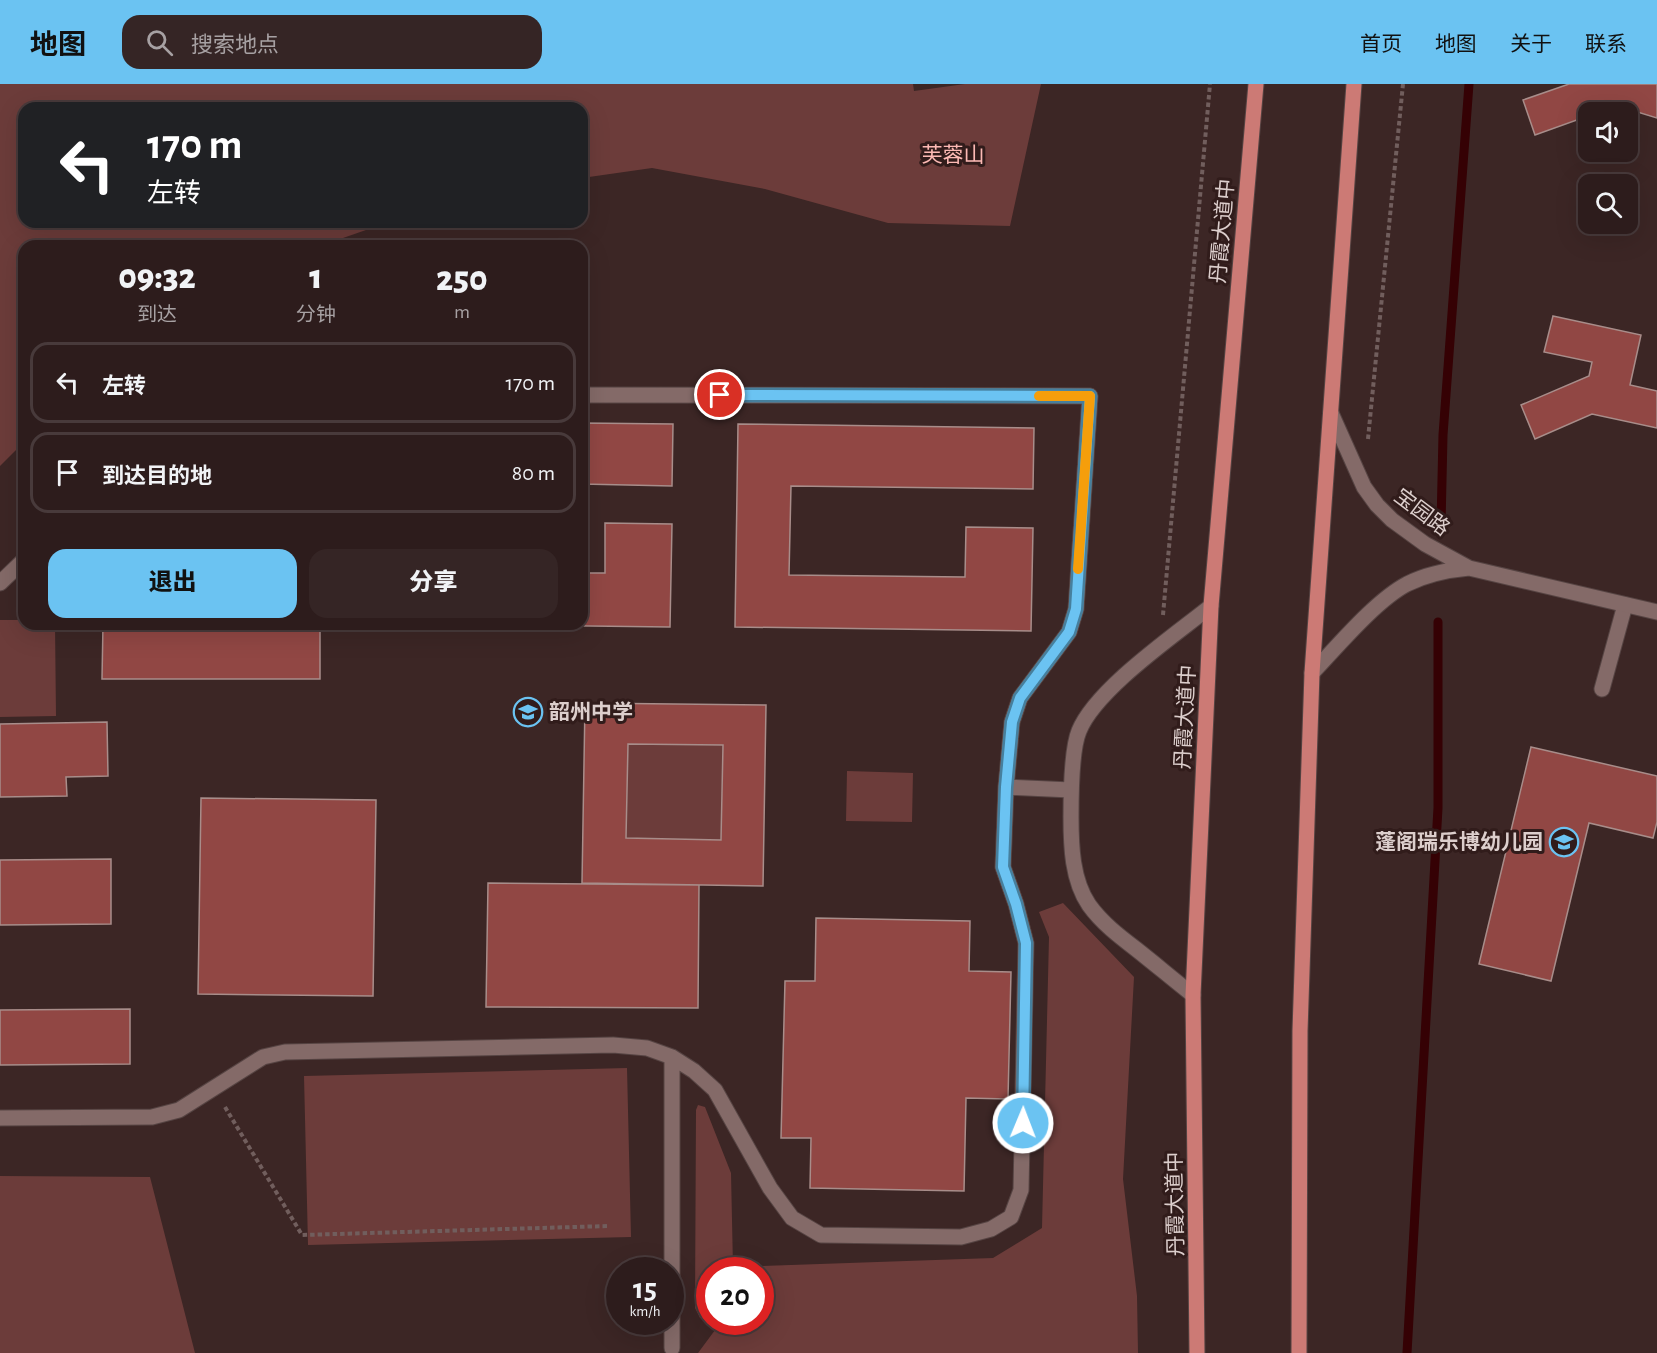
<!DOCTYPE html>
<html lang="zh">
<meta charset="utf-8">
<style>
:root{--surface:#2d1c1c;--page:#352525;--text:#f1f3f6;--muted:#a7a1a3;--line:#483a3b;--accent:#6bc3f2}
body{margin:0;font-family:"Alegreya Sans","Noto Sans SC",sans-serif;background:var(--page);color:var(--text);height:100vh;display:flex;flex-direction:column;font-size:22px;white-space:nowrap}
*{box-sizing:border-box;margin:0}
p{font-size:20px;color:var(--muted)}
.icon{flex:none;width:33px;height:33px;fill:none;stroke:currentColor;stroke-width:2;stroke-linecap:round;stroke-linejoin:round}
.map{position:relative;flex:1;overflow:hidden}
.sheet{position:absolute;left:18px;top:156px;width:570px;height:390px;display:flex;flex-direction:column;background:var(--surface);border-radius:18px;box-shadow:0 6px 24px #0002,0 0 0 2px var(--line)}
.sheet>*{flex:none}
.guide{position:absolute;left:18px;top:18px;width:570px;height:126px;border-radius:18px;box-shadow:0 6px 24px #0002,0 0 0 2px var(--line);background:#202124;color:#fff;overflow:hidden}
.controls{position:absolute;left:1578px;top:18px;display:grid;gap:12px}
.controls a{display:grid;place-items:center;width:60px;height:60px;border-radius:12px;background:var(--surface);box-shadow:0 6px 24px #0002,0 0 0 2px var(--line);font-size:30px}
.speed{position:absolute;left:606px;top:1173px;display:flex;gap:12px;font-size:30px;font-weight:700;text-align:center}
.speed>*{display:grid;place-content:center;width:78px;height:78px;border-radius:50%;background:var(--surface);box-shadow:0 6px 24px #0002,0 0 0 2px var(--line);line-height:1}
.speed small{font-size:15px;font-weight:400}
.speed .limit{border:9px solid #d22;background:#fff;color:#111}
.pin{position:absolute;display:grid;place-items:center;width:51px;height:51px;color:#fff;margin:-26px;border:3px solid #fff;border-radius:50%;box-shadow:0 2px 6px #0007}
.me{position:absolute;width:66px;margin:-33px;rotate:1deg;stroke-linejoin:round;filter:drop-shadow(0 0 4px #0008)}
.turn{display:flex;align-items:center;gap:21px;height:126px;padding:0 30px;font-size:27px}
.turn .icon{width:78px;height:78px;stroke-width:2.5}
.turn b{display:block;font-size:42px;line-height:51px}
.eta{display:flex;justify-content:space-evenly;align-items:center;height:102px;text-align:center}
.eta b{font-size:36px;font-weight:800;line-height:42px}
.cta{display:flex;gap:12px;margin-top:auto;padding:12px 30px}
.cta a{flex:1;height:69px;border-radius:18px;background:var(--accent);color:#111;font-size:24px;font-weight:800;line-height:69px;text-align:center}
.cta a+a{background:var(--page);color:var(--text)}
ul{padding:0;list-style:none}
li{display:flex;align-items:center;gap:18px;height:81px;margin:0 12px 9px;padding:0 18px;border:3px solid var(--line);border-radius:18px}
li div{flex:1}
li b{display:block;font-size:22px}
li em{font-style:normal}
header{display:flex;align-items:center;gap:36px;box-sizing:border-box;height:84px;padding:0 30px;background:var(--accent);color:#111}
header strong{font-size:28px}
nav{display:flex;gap:33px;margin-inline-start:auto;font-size:21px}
.search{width:420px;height:54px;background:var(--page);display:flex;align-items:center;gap:15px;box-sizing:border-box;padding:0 21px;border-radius:18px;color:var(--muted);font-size:22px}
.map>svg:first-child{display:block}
.green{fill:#6c3c3a}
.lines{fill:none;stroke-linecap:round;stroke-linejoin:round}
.stream{stroke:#350104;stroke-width:9}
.building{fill:#914744;stroke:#a88d8a;stroke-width:1.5;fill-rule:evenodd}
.service-casing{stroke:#564443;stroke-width:17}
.minor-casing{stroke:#564443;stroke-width:17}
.primary-casing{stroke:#564443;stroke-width:17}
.path{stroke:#715e5d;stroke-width:4;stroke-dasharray:4.5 3;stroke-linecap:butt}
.service{stroke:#846a68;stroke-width:15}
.minor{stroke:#846a68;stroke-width:15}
.primary{stroke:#cc7a75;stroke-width:15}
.route-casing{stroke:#467f9d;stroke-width:15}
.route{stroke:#6bc3f2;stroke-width:10}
.slow{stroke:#f59e0b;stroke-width:10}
.labels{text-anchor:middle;stroke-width:6;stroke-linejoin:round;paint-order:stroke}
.park-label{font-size:21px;fill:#fcb9b4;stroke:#311c1b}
.street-label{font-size:21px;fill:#dccecc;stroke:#311c1b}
.poi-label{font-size:21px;font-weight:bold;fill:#dccecc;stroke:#311c1b;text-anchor:start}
</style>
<header>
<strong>地图</strong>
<div class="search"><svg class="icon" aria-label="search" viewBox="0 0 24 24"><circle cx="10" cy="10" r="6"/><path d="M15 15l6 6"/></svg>搜索地点</div>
<nav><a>首页</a><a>地图</a><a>关于</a><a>联系</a></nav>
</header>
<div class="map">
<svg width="1657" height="1269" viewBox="0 0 1657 1269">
<rect width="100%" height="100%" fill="#3c2625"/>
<path class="green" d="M0,0H913L914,7L965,0H1041L1010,142L888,139L765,105L652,84L582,94V24H24V138H389L320,162H24V358L0,382Z
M0,536H24V540H55L56,632L0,633Z
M628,660L723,661L721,756L626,754Z
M847,687L913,689L912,738L846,737Z
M1063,819L1134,893L1123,1095L1137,1212L1138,1269H698L721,1238H760V1186H710L709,1236L700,1234L695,1224L696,1026L698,1021L705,1023L731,1089L733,1183L993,1174L1042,1144L1049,853L1039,828Z
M627,984L631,1153L308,1161L304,992Z
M0,1092L150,1093L195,1269H0Z"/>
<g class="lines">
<path class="stream" d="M1441,441L1443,351L1469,0
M1407,1269L1438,724V538"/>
</g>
<path class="building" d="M1569,0H1657V34L1618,22L1600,28H1588V32L1535,51L1523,16Z
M1553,232L1641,251L1630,301L1657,307V344L1592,330L1535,355L1521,321L1589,292L1592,278L1544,268Z
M582,339L673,340L672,402L582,400Z
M738,340L1034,344L1033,405L791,402L789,491L965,493L966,443L1033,444L1031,547L735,543Z
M605,439L672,440L670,543L434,540H582V489H605Z
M103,540H320V595H102Z
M585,619L766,621L763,802L582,799ZM628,660L723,661L721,756L626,754Z
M107,638L108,692L66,693L67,712L0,713V640Z
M1531,663L1657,692V738L1653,754L1589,739L1551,897L1479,880Z
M201,714L376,716L373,912L198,910Z
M111,775V840L0,841V776Z
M488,799L699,801L698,924L486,923Z
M816,834L970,837L969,887L1011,888L1008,1015L966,1014L964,1107L810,1104L811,1054H781L785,897H815Z
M130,925V980L0,981V926Z"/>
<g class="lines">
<g class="service-casing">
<path id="service" d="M0,499L24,476
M1602,605L1625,521
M1006,703L1071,706
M1193,911C1174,896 1155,880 1136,865C1119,852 1102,839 1089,821C1072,796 1071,762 1071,733C1071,712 1071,666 1079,647C1096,605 1175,551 1211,522
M672,973V1264
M0,1034L152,1033L179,1026L263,973L285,968L613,961L647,964L672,973L694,987L715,1006L770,1104L792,1134L821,1151L961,1153L991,1145L1011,1133L1021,1106L1026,859L1016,820L1003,783L1006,703L1012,638L1020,614L1069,548L1076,525L1090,312L582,311"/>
</g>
<g class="minor-casing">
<path id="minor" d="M1331,329L1364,403L1377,421L1392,436L1425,460L1469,484L1657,528
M1312,589C1337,563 1375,517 1407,500C1427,490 1447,486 1469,484"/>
</g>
<g class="primary-casing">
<path id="primary" d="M1197,1269L1193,911L1211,522L1256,0
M1299,1269L1300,947L1312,589L1354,0"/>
</g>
<path class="path" d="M1368,355L1403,0
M1163,531L1210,0
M225,1023L302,1151L608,1142"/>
<use href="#service" class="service"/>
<use href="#minor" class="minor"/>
<use href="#primary" class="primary"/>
</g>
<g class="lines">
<g class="route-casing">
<path id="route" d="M720,311L1090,312L1076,525L1069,548L1020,614L1012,638L1006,703L1003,783L1016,820L1026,859L1023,1039"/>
</g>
<use href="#route" class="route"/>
<path class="slow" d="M1039,312H1090L1078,485"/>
</g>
<defs>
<g id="school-ring" transform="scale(1.5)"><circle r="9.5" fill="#311c1b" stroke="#6bc3f2" stroke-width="1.5"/><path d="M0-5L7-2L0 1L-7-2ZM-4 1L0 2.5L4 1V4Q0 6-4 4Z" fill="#6bc3f2"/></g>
</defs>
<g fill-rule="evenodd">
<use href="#school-ring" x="528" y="628"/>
<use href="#school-ring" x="1564" y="758"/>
</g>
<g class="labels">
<g class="park-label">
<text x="953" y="78">芙蓉山</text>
</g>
<g class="street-label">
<text transform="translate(1222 147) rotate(-85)" y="7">丹霞大道中</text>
<text transform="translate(1422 428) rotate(37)" y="7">宝园路</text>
<text transform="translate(1185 633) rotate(-87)" y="7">丹霞大道中</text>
<text transform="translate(1175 1120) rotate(-91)" y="7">丹霞大道中</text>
</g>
<g class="poi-label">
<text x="549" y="635">韶州中学</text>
<text x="1543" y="765" text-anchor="end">蓬阁瑞乐博幼儿园</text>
</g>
</g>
</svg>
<div class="controls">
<a><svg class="icon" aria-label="sound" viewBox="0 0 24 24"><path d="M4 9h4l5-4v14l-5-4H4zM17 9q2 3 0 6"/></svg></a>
<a><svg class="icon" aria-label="search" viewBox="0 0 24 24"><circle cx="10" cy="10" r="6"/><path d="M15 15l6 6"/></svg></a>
</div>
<div class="speed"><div>15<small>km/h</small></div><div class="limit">20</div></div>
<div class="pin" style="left:720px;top:311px;background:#d93025"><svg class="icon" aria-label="arrive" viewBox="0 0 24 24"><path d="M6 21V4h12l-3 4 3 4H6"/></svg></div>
<svg class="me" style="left:1023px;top:1039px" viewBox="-20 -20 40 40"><circle r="17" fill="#6bc3f2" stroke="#fff" stroke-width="3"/><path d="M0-11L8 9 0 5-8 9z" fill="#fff"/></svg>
<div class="guide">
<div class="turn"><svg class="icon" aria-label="left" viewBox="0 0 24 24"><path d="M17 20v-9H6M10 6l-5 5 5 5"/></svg><div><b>170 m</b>左转</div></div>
</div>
<section class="sheet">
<div class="eta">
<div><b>09:32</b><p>到达</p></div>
<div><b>1</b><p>分钟</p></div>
<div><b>250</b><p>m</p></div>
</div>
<ul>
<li><svg class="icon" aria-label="left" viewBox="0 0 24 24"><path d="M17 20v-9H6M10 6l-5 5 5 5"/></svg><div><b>左转</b></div><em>170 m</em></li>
<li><svg class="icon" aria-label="arrive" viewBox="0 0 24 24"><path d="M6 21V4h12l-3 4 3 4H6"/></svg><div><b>到达目的地</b></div><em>80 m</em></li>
</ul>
<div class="cta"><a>退出</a><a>分享</a></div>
</section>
</div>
